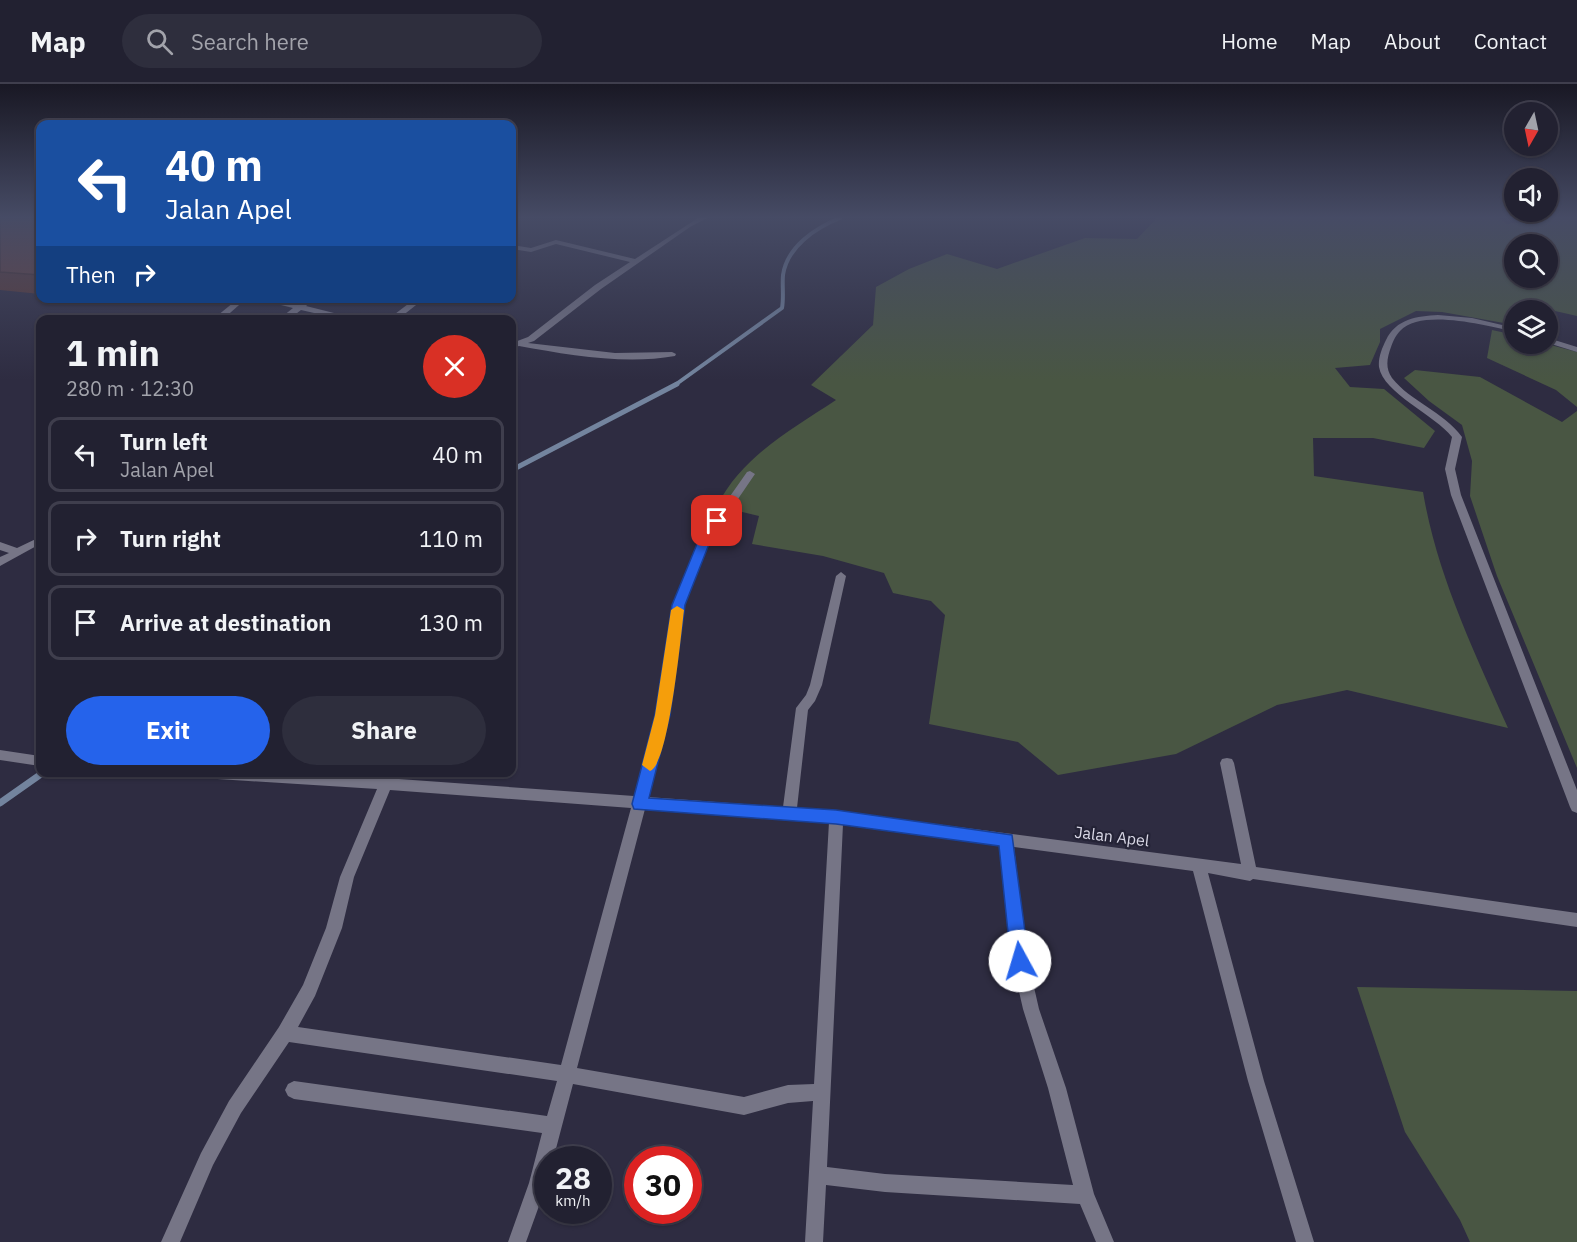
<!DOCTYPE html>
<meta charset="utf-8">
<style>
:root{--surface:#222131;--page:#2e2e3d;--text:#f1f3f6;--muted:#a2a3ab;--line:#3f3e4d;--accent:#2563eb}
body{margin:0;font-family:"IBM Plex Sans",sans-serif;background:var(--page);color:var(--text);height:100vh;display:flex;flex-direction:column;font-size:22px;white-space:nowrap}
*{box-sizing:border-box;margin:0}
p{font-size:20px;color:var(--muted)}
.icon{flex:none;width:33px;height:33px;fill:none;stroke:currentColor;stroke-width:2;stroke-linecap:round;stroke-linejoin:round}
.map{position:relative;flex:1;overflow:hidden}
.panel{position:absolute;left:36px;top:231px;width:480px;height:462px;display:flex;flex-direction:column;background:var(--surface);border-radius:12px;box-shadow:0 2px 4px #0004,0 0 0 2px var(--line)}
.panel>*{flex:none}
.hud{position:absolute;left:36px;top:36px;width:480px;height:183px;border-radius:12px;box-shadow:0 2px 4px #0004,0 0 0 2px var(--line);background:#1a4fa0;color:#fff;overflow:hidden}
.needle{width:39px;rotate:189deg}
.tools{position:absolute;left:1504px;top:18px;display:grid;gap:12px}
.tools a{display:grid;place-items:center;width:54px;height:54px;border-radius:50%;background:var(--surface);box-shadow:0 2px 4px #0004,0 0 0 2px var(--line);font-size:30px}
.speed{position:absolute;left:534px;top:1062px;display:flex;gap:12px;font-size:30px;font-weight:700;text-align:center}
.speed>*{display:grid;place-content:center;width:78px;height:78px;border-radius:50%;background:var(--surface);box-shadow:0 2px 4px #0004,0 0 0 2px var(--line);line-height:1}
.speed small{font-size:15px;font-weight:400}
.speed .limit{border:9px solid #d22;background:#fff;color:#111}
.pin{position:absolute;display:grid;place-items:center;width:51px;height:51px;color:#fff;margin:-26px;border-radius:12px;box-shadow:0 3px 9px #0006}
.me{position:absolute;width:66px;margin:-33px;rotate:354deg;stroke-linejoin:round;filter:drop-shadow(0 0 4px #0008)}
.turn{display:flex;align-items:center;gap:21px;height:126px;padding:0 30px;font-size:27px}
.turn .icon{width:78px;height:78px;stroke-width:2.5}
.turn b{display:block;font-size:42px;line-height:51px}
.then{display:flex;align-items:center;height:57px;padding:0 30px;background:#0003;gap:12px;font-size:22px}
.round{display:grid;place-items:center;flex:none;width:63px;height:63px;border-radius:32px;background:var(--page)}
.overview{display:flex;align-items:center;justify-content:space-between;height:102px;padding:0 30px}
h1{font-size:36px;font-weight:700;line-height:45px}
.primary-button{display:flex;gap:12px;margin-top:auto;padding:12px 30px}
.primary-button a{flex:1;height:69px;border-radius:36px;background:var(--accent);color:#fff;font-size:24px;font-weight:700;line-height:69px;text-align:center}
.primary-button a+a{background:var(--page);color:var(--text)}
ul{padding:0;list-style:none}
li{display:flex;align-items:center;gap:18px;height:75px;margin:0 12px 9px;padding:0 18px;border:3px solid var(--line);border-radius:12px}
li div{flex:1}
li b{display:block;font-size:22px}
li em{font-style:normal}
header{display:flex;align-items:center;gap:36px;box-sizing:border-box;height:84px;padding:0 30px;background:var(--surface);border-bottom:2px solid var(--line)}
header strong{font-size:28px}
nav{display:flex;gap:33px;margin-inline-start:auto;font-size:21px}
.search{width:420px;height:54px;background:var(--page);display:flex;align-items:center;gap:15px;box-sizing:border-box;padding:0 21px;border-radius:33px;color:var(--muted);font-size:22px}
.map>svg:first-child{display:block}
.green{fill:#495643;fill-rule:evenodd}
.lines{fill:none;stroke-linecap:round;stroke-linejoin:round}
.stream-far2{stroke:#73849e;stroke-width:4}
.stream-far1{stroke:#73849e;stroke-width:5}
.stream{stroke:#73849e;stroke-width:7}
.minor{fill:#767586;fill-rule:evenodd}
.wall{fill:#5b3834}
.building{fill:#6a413c;stroke:#4a2e2a;stroke-width:1.5}
.route{fill:#2563eb;stroke:#184099;stroke-width:1.5}
.slow{fill:#f59e0b}
.labels{text-anchor:middle;stroke-width:4.5;stroke-linejoin:round;paint-order:stroke}
.street-label{font-size:16px;fill:#d8d7e5;stroke:#242336}
</style>
<header>
<strong>Map</strong>
<div class="search"><svg class="icon" aria-label="search" viewBox="0 0 24 24"><circle cx="10" cy="10" r="6"/><path d="M15 15l6 6"/></svg>Search here</div>
<nav><a>Home</a><a>Map</a><a>About</a><a>Contact</a></nav>
</header>
<div class="map">
<svg width="1577" height="1158" viewBox="0 0 1577 1158">
<rect width="100%" height="100%" fill="#2e2c41"/>
<path class="green" d="M1157,134H1499L1507,140L1552,134H1577V232L1542,224L1540,226H1515V241L1442,228L1416,227L1380,245V258L1370,281L1335,284L1350,303L1384,305L1435,347L1424,364L1373,354H1313L1314,392L1423,408C1437,491 1474,567 1508,644L1347,606L1277,621L1176,670L1058,691L1018,658L929,640L945,531L931,517L893,509L884,489L823,472L752,460L759,432L717,422C742,372 791,346 836,316L811,301L873,241L876,203L909,185L947,170L997,185L1085,154L1137,155ZM1515,160H1548V194H1515Z
M1492,246L1515,251V260H1547L1577,268V323L1556,306L1487,274Z
M1415,286L1480,293L1562,338L1577,327V684L1497,492L1470,412L1472,377L1462,341L1429,317L1404,294Z
M1357,903L1577,907V1158H1470L1460,1136L1405,1048Z"/>
<g class="lines">
<path class="stream-far2" d="M675,301L782,224C784,213 782,202 783,191C787,163 815,144 840,134"/>
<path class="stream-far1" d="M512,386L677,300"/>
<path class="stream" d="M0,719L44,688"/>
<path class="minor" d="M698,134H707L690,143L601,205L534,257L528,259L615,269L672,268L676,270L675,272C625,281 569,271 519,262L512,264V259L528,253L595,201L630,178L556,160L531,168L512,165V161L531,164L556,156L635,175Z
M239,214H247L222,236H212Z
M253,214H269L298,221L307,214H316L306,222L362,236H345L301,226L288,236H278L293,224Z
M416,214H425L397,236H387Z
M1438,231L1472,234L1515,244V248C1487,242 1422,224 1400,247C1395,252 1393,258 1391,263C1387,274 1385,284 1392,294C1411,318 1443,327 1462,353L1455,385L1461,411L1577,706V729L1572,727L1570,723L1451,411L1445,385L1452,353C1435,331 1383,309 1379,283C1378,274 1382,264 1386,256C1396,235 1417,232 1438,231Z
M1548,254L1577,263V268L1548,259Z
M750,387L755,390L710,456L684,521L669,631L648,713L783,723L796,624L806,611L810,601L836,492L841,488L846,492L822,601L815,617L808,626L797,724L836,727L1241,780L1220,679L1222,675L1227,674L1232,675L1234,679L1256,783L1577,829V843L1253,795L1250,797L1208,789L1264,997L1314,1158H1296L1248,997L1193,787L1014,763L1028,877L1039,925L1066,1004L1094,1110L1114,1158H1096L1080,1120L885,1108L826,1101L823,1158H805L813,1017L788,1019L744,1031L573,1000L553,1076H548V1097L526,1158H508L529,1099L542,1049L294,1015L288,1012L285,1006L288,1000L294,997L547,1032L557,997L289,958L241,1029L213,1081L180,1158H161L201,1069L229,1017L279,943L303,901L326,844L340,793L377,705L202,694L197,692L196,688H302L634,712L657,631L672,521L700,455L747,388ZM390,706L631,724L561,981L298,943L315,912L342,844L354,793ZM645,725L829,738L814,1000L788,1001L744,1013L577,984ZM843,740L999,761L1012,877L1023,925L1048,1004L1073,1101L885,1090L827,1083Z
M40,453V460L0,482V473L9,469L0,466V458L17,464Z
M0,666L40,672V682L0,676Z"/>
</g>
<path class="wall" d="M0,134H40V210L0,206Z"/>
<path class="building" d="M0,134H40V191L0,188Z"/>
<linearGradient id="sky" x2="0" y2="1"><stop stop-color="#191824"/><stop offset="0.45" stop-color="#464b65"/><stop offset="1" stop-color="#464b65" stop-opacity="0"/></linearGradient>
<rect width="1577" height="296" fill="url(#sky)"/>
<path class="route" d="M717,433L723,437L711,455L685,521L670,631L649,714L836,726L1012,751L1029,877L1026,883L1020,886L1014,883L1011,877L999,762L836,740L634,725L632,720L655,631L672,521L699,455L713,434Z"/>
<path class="slow" d="M677,522L684,526C681,551 669,681 650,687L642,681L655,631L671,526Z"/>
<g class="labels">
<g class="street-label">
<text transform="translate(1112 752) rotate(7)" y="6">Jalan Apel</text>
</g>
</g>
</svg>
<div class="tools">
<a><svg class="needle" viewBox="-14 -14 28 28"><path d="M0-13l5 13h-10z" fill="#e53935"/><path d="M0 13l5-13h-10z" fill="#a2a3ab"/></svg></a>
<a><svg class="icon" aria-label="sound" viewBox="0 0 24 24"><path d="M4 9h4l5-4v14l-5-4H4zM17 9q2 3 0 6"/></svg></a>
<a><svg class="icon" aria-label="search" viewBox="0 0 24 24"><circle cx="10" cy="10" r="6"/><path d="M15 15l6 6"/></svg></a>
<a><svg class="icon" aria-label="layers" viewBox="0 0 24 24"><path d="M12 4l9 5-9 5-9-5zM3 14l9 5 9-5"/></svg></a>
</div>
<div class="speed"><div>28<small>km/h</small></div><div class="limit">30</div></div>
<div class="pin" style="left:717px;top:437px;background:#d93025"><svg class="icon" aria-label="arrive" viewBox="0 0 24 24"><path d="M6 21V4h12l-3 4 3 4H6"/></svg></div>
<svg class="me" style="left:1020px;top:877px" viewBox="-20 -20 40 40"><circle r="19" fill="#fff"/><path d="M0-13L10 11 0 6-10 11z" fill="#2563eb"/></svg>
<div class="hud">
<div class="turn"><svg class="icon" aria-label="left" viewBox="0 0 24 24"><path d="M17 20v-9H6M10 6l-5 5 5 5"/></svg><div><b>40 m</b>Jalan Apel</div></div>
<div class="then">Then<svg class="icon" aria-label="right" viewBox="0 0 24 24"><path d="M7 20v-9h11M14 6l5 5-5 5"/></svg></div>
</div>
<section class="panel">
<div class="overview"><div><h1>1 min</h1><p>280 m · 12:30</p></div><a class="round" style="background:#d93025;color:#fff"><svg class="icon" aria-label="close" viewBox="0 0 24 24"><path d="M6 6l12 12M18 6L6 18"/></svg></a></div>
<ul>
<li><svg class="icon" aria-label="left" viewBox="0 0 24 24"><path d="M17 20v-9H6M10 6l-5 5 5 5"/></svg><div><b>Turn left</b><p>Jalan Apel</p></div><em>40 m</em></li>
<li><svg class="icon" aria-label="right" viewBox="0 0 24 24"><path d="M7 20v-9h11M14 6l5 5-5 5"/></svg><div><b>Turn right</b></div><em>110 m</em></li>
<li><svg class="icon" aria-label="arrive" viewBox="0 0 24 24"><path d="M6 21V4h12l-3 4 3 4H6"/></svg><div><b>Arrive at destination</b></div><em>130 m</em></li>
</ul>
<div class="primary-button"><a>Exit</a><a>Share</a></div>
</section>
</div>
